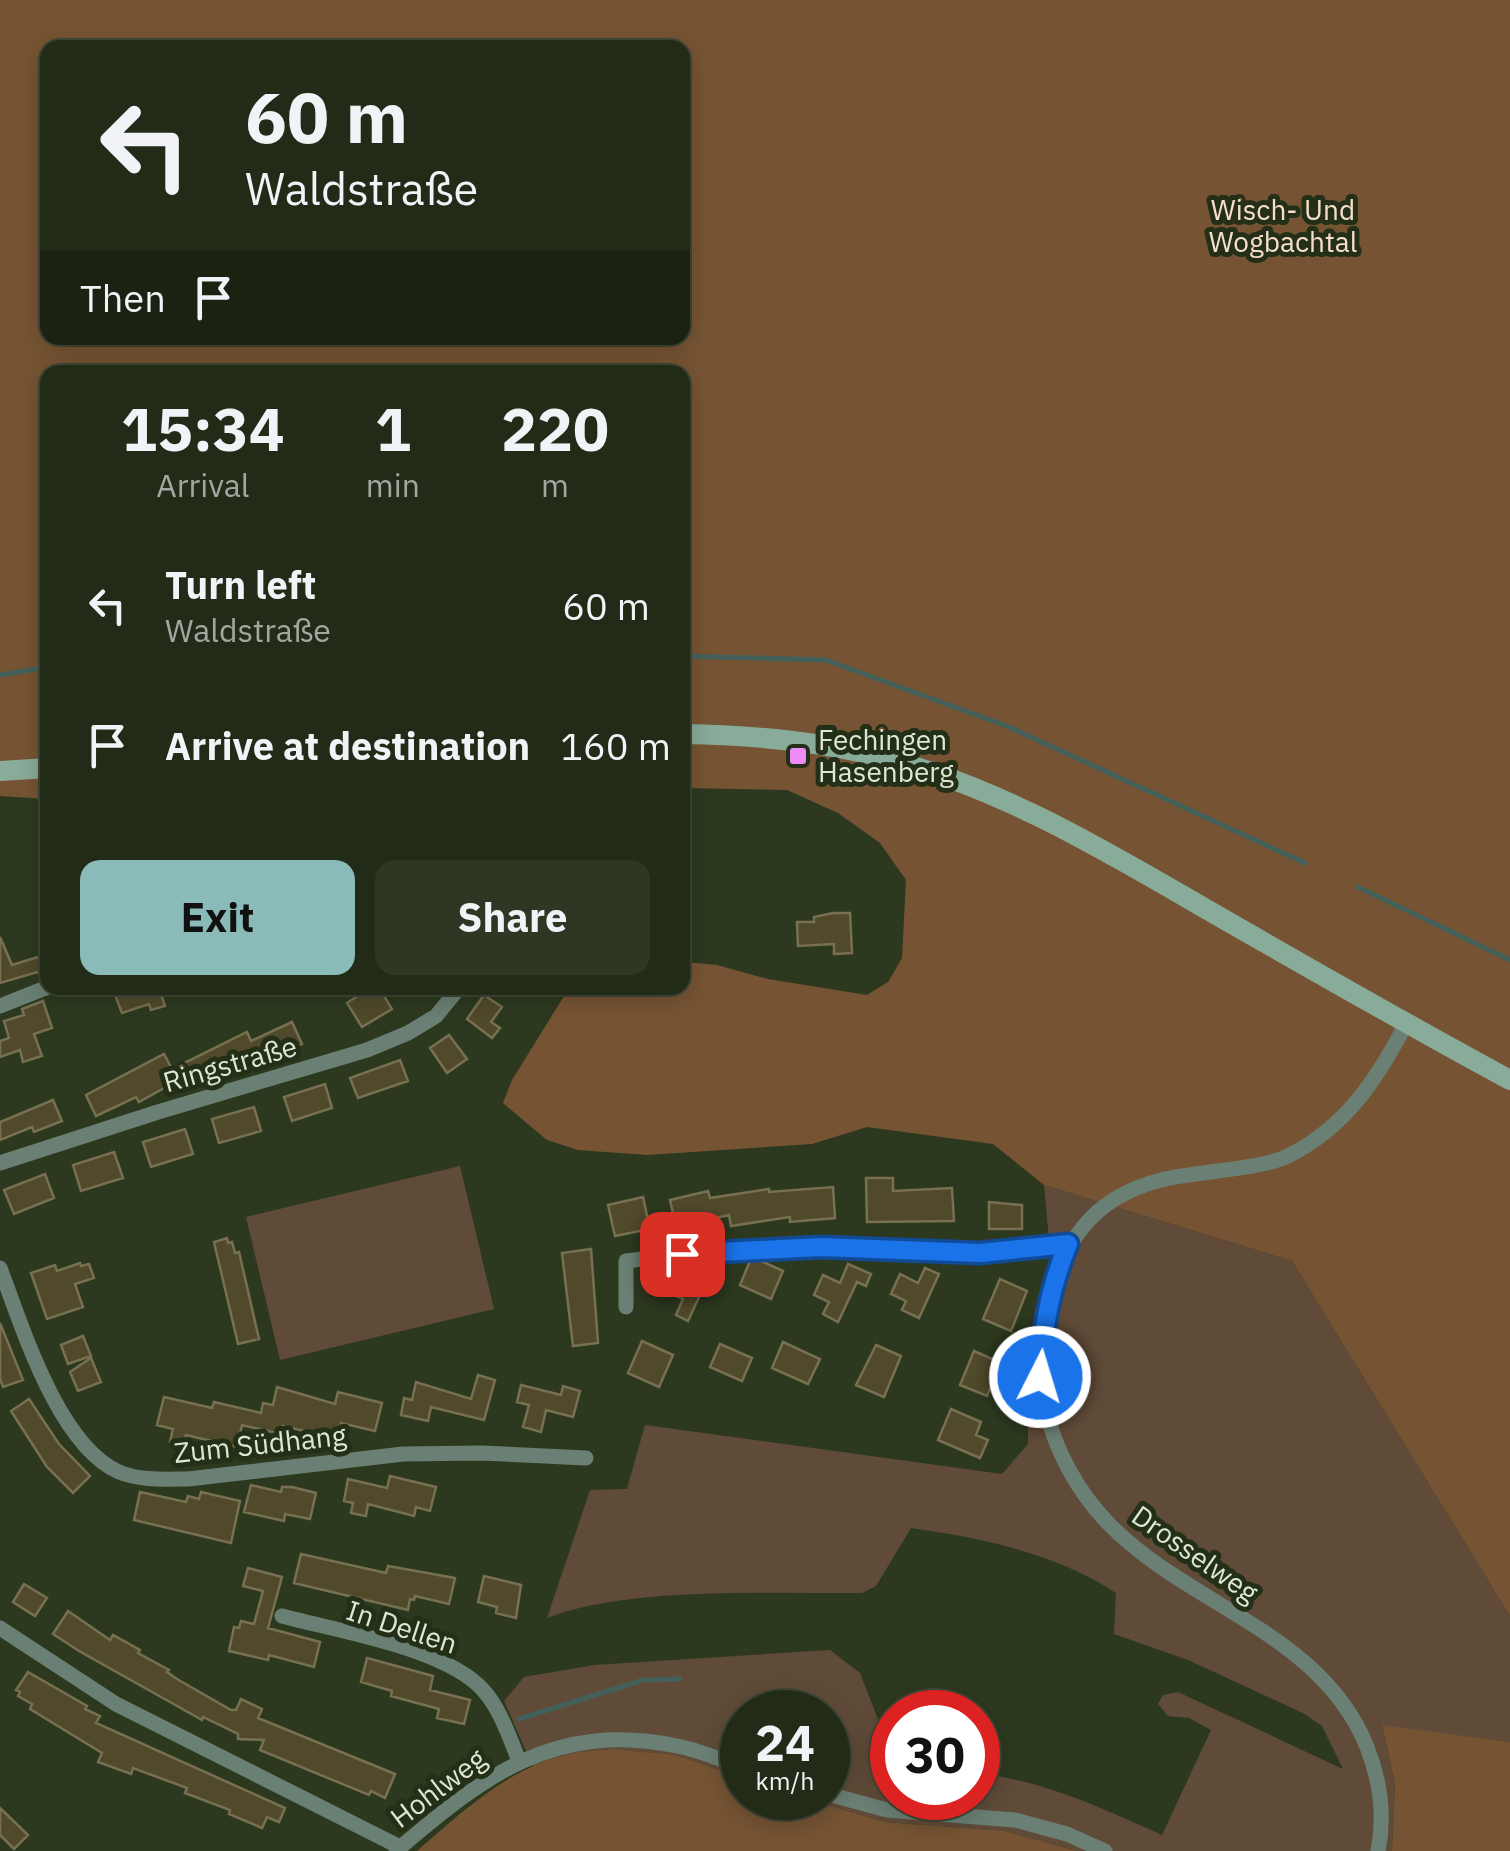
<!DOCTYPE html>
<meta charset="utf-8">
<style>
:root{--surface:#222b17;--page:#2e3724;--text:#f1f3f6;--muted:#a2a7a1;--line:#3f4736;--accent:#8bbbb9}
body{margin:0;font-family:"IBM Plex Sans",sans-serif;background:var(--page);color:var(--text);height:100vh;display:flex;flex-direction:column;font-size:38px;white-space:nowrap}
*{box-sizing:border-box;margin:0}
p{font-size:32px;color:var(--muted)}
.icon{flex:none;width:55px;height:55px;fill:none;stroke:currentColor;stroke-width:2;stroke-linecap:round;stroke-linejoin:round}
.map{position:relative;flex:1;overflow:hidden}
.sheet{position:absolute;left:40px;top:365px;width:650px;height:630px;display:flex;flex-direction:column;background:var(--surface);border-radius:20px;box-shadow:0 5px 25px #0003,0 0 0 2px var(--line)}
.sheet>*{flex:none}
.hud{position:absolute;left:40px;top:40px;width:650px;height:305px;border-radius:20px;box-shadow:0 5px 25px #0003,0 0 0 2px var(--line);background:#222b17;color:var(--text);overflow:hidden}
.speed{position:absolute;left:720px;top:1690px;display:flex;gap:20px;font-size:50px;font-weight:700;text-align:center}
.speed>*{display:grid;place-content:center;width:130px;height:130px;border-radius:50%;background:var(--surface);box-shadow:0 5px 25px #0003,0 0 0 2px var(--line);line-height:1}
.speed small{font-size:25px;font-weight:400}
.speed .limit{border:15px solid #d22;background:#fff;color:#111}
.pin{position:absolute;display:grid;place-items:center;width:85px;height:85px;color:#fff;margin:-42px;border-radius:20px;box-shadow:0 5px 15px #0006}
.me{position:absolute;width:110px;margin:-55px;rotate:5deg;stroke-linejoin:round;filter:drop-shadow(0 0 8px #0008)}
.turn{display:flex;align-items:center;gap:35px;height:210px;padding:0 40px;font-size:45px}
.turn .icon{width:130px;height:130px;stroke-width:2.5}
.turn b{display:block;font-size:70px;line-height:85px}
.then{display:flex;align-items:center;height:95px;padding:0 40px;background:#0003;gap:20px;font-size:38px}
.eta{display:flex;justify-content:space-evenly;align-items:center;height:170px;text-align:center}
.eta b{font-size:60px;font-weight:700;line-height:70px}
.cta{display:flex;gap:20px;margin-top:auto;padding:20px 40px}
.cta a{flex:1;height:115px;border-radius:20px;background:var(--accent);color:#111;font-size:40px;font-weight:700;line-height:115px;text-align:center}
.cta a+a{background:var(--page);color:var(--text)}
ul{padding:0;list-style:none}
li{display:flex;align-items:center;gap:30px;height:140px;padding:0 40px}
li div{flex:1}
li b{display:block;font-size:38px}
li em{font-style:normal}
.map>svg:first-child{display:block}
.green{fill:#604b38}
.forest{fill:#765433;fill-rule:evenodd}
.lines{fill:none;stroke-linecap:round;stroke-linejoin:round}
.stream{stroke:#44605b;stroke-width:5}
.building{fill:#50492b;stroke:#777051;stroke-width:2.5}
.street{stroke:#6b8075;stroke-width:15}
.secondary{stroke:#89ab99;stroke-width:20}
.route-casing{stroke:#114b97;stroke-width:25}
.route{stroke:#1a73e8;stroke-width:18}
.poi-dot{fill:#f18bf5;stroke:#232f16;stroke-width:4}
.labels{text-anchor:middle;stroke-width:10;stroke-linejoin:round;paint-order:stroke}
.park-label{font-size:28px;fill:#f7dfca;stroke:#232f16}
.poi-label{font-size:28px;fill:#dee6d6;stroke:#232f16;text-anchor:start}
.street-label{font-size:28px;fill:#dee6d6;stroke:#232f16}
</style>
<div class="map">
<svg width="1510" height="1851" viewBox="0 0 1510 1851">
<rect width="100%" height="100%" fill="#2d391f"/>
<path class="green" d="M460,1166L494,1309L280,1360L246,1217Z
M1044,1185L1292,1261L1510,1616V1742L1382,1726L1395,1784L1392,1851H1077L1005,1831L885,1822L803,1798H828V1712H742V1778C665,1752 613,1737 533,1767L504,1701L524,1677L594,1665L830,1650L860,1673L892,1755V1798H978V1773C1047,1782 1099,1807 1162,1835L1211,1730L1189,1718L1168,1716L1158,1704L1163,1695L1178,1692L1343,1769L1322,1726L1303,1713L1188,1660L1114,1634L1116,1593C1056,1553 981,1538 911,1528L876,1586L862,1593C770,1594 630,1586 547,1618L590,1490L627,1489L645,1425L1002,1474L1028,1444V1355L1035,1310L1051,1261Z"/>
<path class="forest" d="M0,0H1510V1616L1292,1261L1044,1185L993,1144L867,1127L812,1144L647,1155L578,1150L547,1140L503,1103L512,1080L569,988H682L683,962L717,965L768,979L867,995L888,982L902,958L906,880L880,843L838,813L787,790L683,788L682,372H48L47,799L0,796ZM48,48H682V338H48Z
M1382,1725L1510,1742V1851H1392L1395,1784Z
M612,1749L674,1755L742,1778V1798H803L885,1822L1005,1831L1077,1851H417C460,1814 508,1768 566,1755C580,1751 597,1751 612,1749Z"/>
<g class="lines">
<path class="stream" d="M682,656L826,660L1009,727L1305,863
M0,675L48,667
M1358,887L1510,960
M519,1719L643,1680L680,1679"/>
</g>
<path class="building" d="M833,913H850L852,953L834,954V944L798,946L797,922H814V917Z
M0,937L12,965L48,954V969L0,983Z
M120,988H159L165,1006L151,1010L149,1004L122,1013L115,995L122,992Z
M357,988H379L392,1009L362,1027L347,1003L361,994Z
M484,995L502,1007L491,1022L500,1028L492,1038L467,1019Z
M43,1001L52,1028L34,1034L42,1056L23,1062L20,1050L0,1057V1041L9,1038L4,1021L24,1015L22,1009Z
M292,1022L302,1044L276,1056L274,1052L237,1069L234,1064L196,1083L191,1073L139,1102L136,1097L96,1116L86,1095L164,1054L172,1069L247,1032L251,1041Z
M449,1035L467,1059L447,1073L430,1048Z
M400,1060L408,1081L358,1098L350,1078Z
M325,1084L332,1108L292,1121L284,1097Z
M53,1100L62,1121L34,1132L32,1127L0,1140V1122Z
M254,1107L261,1131L219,1143L212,1119Z
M185,1129L193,1154L151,1167L143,1142Z
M114,1152L123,1178L81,1191L73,1165Z
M45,1174L54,1198L14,1214L4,1190Z
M866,1178H893V1191L952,1188L954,1221L867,1222Z
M833,1187L835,1218L790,1222V1217L731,1226L729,1215L676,1227L670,1200L708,1191L710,1198L769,1189V1192Z
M643,1197L650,1229L615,1236L608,1205Z
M989,1202L1022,1205V1229H989Z
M227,1238L228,1243L232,1242L235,1253L239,1252L259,1339L238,1344L214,1242Z
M591,1249L598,1343L573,1346L562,1253Z
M759,1260L783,1271L771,1299L740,1285L750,1261Z
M80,1263L81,1266L89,1264L94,1278L75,1284L83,1307L47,1319L31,1273L55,1265L57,1271Z
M848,1264L871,1274L866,1286L857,1282L838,1322L823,1314L829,1302L814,1295L823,1275L840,1283Z
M925,1268L939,1274L919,1318L902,1310L906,1301L891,1294L900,1274L918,1283Z
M670,1270L704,1286L688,1321L676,1315L683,1299L662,1289Z
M1000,1279L1027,1291L1011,1331L983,1319Z
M0,1323L23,1380L3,1387L0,1379Z
M83,1336L91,1356L68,1364L61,1345Z
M642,1341L673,1355L659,1387L628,1373Z
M783,1342L820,1359L808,1384L772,1368Z
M720,1344L752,1358L742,1381L710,1367Z
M876,1345L901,1356L884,1397L856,1385Z
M974,1351L1001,1363L987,1396L960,1385Z
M91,1358L101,1382L78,1391L70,1372Z
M478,1375L495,1380L484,1420L431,1407L428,1421L401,1415L404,1398L412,1400L416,1382L471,1399Z
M521,1385L561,1395L563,1386L580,1391L573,1417L546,1410L541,1432L523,1427L529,1405L517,1402Z
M277,1387L335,1404L338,1392L382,1403L375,1431L341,1423L334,1448L319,1444L321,1435L283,1426L281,1434L242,1425L237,1447L186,1435L183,1445L170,1442L173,1429L157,1425L164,1397L212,1408L214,1402L261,1413L263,1403L273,1405Z
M29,1399L59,1444L90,1476L73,1493L47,1467L11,1411Z
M951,1409L981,1422L976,1435L988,1440L980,1458L938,1440Z
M390,1476L436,1487L430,1511L416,1507L414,1516L368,1504L366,1516L351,1513L353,1503L344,1501L348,1479L387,1488Z
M251,1485L281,1492L282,1487H292L316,1493L310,1519L285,1514L284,1521L244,1512Z
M140,1492L186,1502L188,1496L199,1499L201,1492L240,1501L231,1543L134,1520Z
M301,1554L386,1573L388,1566L455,1578L449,1604L415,1596L414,1600L410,1599L408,1610L294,1583Z
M248,1568L282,1577L268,1628L320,1642L314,1667L269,1655L268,1660L229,1651L234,1627L239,1628L241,1621L254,1624L263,1591L243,1586Z
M484,1576L521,1585L516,1618L496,1613L497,1607L478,1602Z
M24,1584L47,1598L35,1616L13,1602Z
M68,1611L110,1640L113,1635L140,1650L138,1653L169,1670L167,1672L177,1679L231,1710H236L241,1699L262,1709L258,1718L395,1774L385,1798L371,1791L369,1795L260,1750L264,1740L238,1739V1734L203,1717L202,1720L79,1651L53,1634Z
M367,1658L433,1676L430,1690L470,1700L464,1724L437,1718L439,1709L391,1696L392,1691L361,1682Z
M28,1672L87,1706L85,1709L100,1716L96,1723L285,1808L279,1822L267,1817L262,1828L229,1814L230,1810L185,1793L187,1788L133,1768L131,1774L98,1762L102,1753L30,1709L32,1704L18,1696L20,1692L16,1690Z
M0,1808L28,1835L14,1849L0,1835Z"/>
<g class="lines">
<path class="street" d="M0,1006L48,987
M0,1163L158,1112L367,1050L408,1033L436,1016L459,988
M0,1268C22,1326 58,1445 119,1472C140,1481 166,1479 188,1479L403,1454L482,1453L586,1458
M626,1307V1261L711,1251L820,1247L980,1253L1068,1244
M282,1616C337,1631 447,1648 484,1691C500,1709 510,1738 519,1761
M0,1628L116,1704L400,1847
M828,1794L887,1810L1015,1820L1067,1834L1105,1851
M396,1851C485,1775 554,1721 677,1746C699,1750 721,1760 742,1767
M1378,1851C1385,1816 1380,1780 1367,1747C1321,1632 1188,1606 1108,1523C1077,1491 1053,1447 1045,1404C1039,1373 1042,1345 1047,1314C1060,1245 1090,1198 1161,1180C1196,1171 1259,1170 1288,1156C1346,1127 1377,1079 1406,1024"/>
<path class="secondary" d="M682,734C751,735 819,741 885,758C1001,788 1104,850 1206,909C1307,967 1408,1025 1510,1080
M0,771L48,768"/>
</g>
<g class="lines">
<g class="route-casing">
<path id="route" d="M682,1254L820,1247L980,1253L1068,1244C1050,1287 1042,1331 1040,1377"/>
</g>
<use href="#route" class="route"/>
</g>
<rect class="poi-dot" x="788" y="746" width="20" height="20" rx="5"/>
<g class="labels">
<g class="park-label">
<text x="1283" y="220">Wisch- Und<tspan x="1283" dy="32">Wogbachtal</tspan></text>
</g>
<g class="poi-label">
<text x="818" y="750">Fechingen<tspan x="818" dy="32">Hasenberg</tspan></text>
</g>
<g class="street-label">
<text transform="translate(230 1064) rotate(-16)" y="10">Ringstraße</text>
<text transform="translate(260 1444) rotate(-6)" y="10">Zum Südhang</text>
<text transform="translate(1195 1554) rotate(35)" y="10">Drosselweg</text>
<text transform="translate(402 1627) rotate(18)" y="10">In Dellen</text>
<text transform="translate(438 1788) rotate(-37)" y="10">Hohlweg</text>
</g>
</g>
</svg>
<div class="speed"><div>24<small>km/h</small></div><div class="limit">30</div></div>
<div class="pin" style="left:682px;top:1254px;background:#d93025"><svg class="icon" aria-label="arrive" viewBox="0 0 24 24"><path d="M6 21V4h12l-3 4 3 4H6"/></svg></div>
<svg class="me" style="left:1040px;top:1377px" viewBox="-20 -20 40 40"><circle r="17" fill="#1a73e8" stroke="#fff" stroke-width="3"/><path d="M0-11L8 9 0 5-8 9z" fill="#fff"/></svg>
<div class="hud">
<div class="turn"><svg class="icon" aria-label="left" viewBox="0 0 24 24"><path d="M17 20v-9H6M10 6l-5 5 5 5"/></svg><div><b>60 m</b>Waldstraße</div></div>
<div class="then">Then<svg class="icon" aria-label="arrive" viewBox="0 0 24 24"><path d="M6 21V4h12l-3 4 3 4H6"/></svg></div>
</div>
<section class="sheet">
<div class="eta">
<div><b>15:34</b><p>Arrival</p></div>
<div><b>1</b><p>min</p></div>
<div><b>220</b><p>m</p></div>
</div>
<ul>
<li><svg class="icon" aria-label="left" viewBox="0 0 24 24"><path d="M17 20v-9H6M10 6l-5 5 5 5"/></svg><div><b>Turn left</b><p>Waldstraße</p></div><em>60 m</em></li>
<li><svg class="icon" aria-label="arrive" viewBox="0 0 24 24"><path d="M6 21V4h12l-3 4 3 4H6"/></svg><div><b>Arrive at destination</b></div><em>160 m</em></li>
</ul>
<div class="cta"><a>Exit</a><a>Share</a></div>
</section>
</div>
